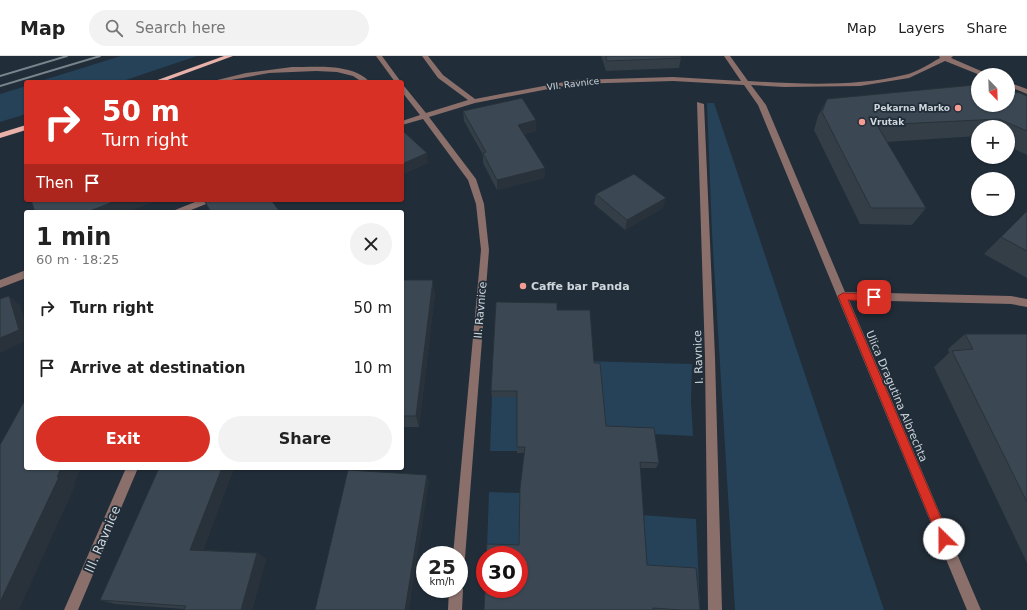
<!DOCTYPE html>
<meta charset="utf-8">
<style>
:root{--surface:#fff;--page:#f2f2f2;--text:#222;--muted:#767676;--line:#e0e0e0;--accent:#d93025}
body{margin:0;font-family:"DejaVu Sans",sans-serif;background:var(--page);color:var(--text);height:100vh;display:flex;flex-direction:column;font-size:15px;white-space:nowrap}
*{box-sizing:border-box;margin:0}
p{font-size:13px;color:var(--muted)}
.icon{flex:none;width:22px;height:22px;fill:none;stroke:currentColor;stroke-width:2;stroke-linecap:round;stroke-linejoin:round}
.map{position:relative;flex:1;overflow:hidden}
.drawer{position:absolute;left:24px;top:154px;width:380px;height:260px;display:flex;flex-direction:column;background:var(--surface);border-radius:4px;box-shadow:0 1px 3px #0004}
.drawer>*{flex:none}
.top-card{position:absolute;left:24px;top:24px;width:380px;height:122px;border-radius:4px;box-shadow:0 1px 3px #0004;background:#d93025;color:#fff;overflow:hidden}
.needle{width:26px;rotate:157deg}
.buttons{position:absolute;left:971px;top:12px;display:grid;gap:8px}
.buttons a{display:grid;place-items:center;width:44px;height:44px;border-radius:50%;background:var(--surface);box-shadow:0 1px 3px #0004;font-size:20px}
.speed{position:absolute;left:416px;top:490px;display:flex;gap:8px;font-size:20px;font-weight:700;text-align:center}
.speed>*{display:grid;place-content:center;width:52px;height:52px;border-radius:50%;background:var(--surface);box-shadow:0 1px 3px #0004;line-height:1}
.speed small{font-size:10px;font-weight:400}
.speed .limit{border:6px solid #d22;background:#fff;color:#111}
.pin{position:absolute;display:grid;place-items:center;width:34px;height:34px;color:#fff;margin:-17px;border-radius:8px;box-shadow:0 2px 6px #0006}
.me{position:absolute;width:44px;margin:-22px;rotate:337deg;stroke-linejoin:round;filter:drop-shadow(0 0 3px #0008)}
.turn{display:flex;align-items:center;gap:14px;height:84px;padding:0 12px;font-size:18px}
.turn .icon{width:52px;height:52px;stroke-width:2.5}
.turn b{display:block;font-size:28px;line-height:34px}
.then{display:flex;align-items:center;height:38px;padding:0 12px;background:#0003;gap:8px;font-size:15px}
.round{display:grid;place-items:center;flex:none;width:42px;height:42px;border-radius:21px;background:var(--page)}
.summary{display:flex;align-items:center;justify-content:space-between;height:68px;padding:0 12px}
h1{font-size:24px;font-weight:700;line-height:30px}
.action{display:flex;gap:8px;margin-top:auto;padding:8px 12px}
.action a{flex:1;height:46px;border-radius:24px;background:var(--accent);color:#fff;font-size:16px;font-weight:700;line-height:46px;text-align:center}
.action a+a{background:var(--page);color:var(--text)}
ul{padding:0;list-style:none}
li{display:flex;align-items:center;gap:12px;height:60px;padding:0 12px}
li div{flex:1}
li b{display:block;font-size:15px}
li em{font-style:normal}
header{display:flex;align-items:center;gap:24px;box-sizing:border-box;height:56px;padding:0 20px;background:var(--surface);border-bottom:1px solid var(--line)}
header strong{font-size:19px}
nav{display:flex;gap:22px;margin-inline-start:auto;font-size:14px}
.search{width:280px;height:36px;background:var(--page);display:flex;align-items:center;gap:10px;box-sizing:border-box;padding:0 14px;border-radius:22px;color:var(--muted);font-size:15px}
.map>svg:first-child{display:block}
.green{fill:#254259}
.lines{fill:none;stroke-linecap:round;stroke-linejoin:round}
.minor{fill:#8a6f6b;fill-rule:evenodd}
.major{fill:#e8b1aa;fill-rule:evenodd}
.rail{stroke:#79838c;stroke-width:2}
.wall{fill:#333e47}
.shaded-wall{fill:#29323a}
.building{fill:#3b4853;stroke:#29323a}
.route{fill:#d93025;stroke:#8d1f18}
.poi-dot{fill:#f59c92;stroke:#212d38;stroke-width:1.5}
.labels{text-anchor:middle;stroke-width:3.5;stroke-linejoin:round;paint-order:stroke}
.far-street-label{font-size:9px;fill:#ced6dc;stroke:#212d38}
.far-poi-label{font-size:9px;font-weight:bold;fill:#ced6dc;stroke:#212d38;text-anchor:end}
.poi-label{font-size:11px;font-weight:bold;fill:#ced6dc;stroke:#212d38;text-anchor:start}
.street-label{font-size:11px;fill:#ced6dc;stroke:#212d38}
.near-street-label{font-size:13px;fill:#ced6dc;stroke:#212d38}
</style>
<header>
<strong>Map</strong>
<div class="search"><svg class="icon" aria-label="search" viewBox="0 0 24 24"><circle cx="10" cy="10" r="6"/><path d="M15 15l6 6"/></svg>Search here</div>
<nav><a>Map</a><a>Layers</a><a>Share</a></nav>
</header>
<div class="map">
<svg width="1027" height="554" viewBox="0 0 1027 554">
<rect width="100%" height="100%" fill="#212d38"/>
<path class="green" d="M121,0H197L120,26H37Z
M26,30V58L0,66V38Z
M707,47H714L884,554H735L712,177Z
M582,305L692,308L691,345L693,380L652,378L612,394Z
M492,341H517V395H490Z
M489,436L520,437L519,494L487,492Z
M641,459L696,463L700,554H649Z"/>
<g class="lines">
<path class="minor" d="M376,0H382L401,26H395Z
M422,0H428L443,19L475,43L575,24L673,21L741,25L724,0H730L748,25C799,28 854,31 904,19C916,17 929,8 940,2L939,0H953L951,2L988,18L989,19H980L945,5L909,22L860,30L784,31L751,29L766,49L845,236L1011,240L1027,243V251L1011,248L849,244L981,554H967L758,49L744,29L673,25L575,28L475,47L429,61L476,123L484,148L489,194L465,502L464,507L459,508V499H453L481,194L476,148L468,124L423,63L402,69V65L420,59L402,36V29L404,30L426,57L468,44L438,22Z
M292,11C317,11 352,7 370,26H362L353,20L337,16L316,15L269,17L220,26H209L246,17Z
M1008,26L1027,33V38L1008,30Z
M697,46L704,48L715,301L722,554H708L705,301Z
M200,144H212L211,146L186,156H174L175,154Z
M26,214V222L0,232V224Z
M126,412H138L78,554H64Z
M459,528L463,533L462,554H448L449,533H459Z"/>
<path class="major" d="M224,0H233L162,26H152Z
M26,69V74L0,82V77Z"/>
<path class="rail" d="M0,20L67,0
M0,30L100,0"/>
</g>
<path class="wall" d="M601,0H680L681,2L679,12L606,15Z
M1027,40V99L1008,90V71H978V80L886,86L926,152L912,169L860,168L814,74L818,60L827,43Z
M463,55L536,75L523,78L545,112L544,122L497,134L483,107V99L464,65Z
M596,138L663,152L625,174L594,148Z
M1027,155V222L984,198Z
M402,224L435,237L419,371H402Z
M557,254L594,307L606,370L659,407L656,412H640L647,509L700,554H484L519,489L525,397H517V341H492L491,335Z
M965,278H1027V507L934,311L949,297L948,293Z
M234,412L203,494L257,497L266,503L252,554H184V553L115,548L100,544Z"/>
<path class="shaded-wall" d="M536,64V75L517,79L518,69Z
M427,97L428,107L402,119V108Z
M545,112L544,122L497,134V124Z
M666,142L663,152L625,174L627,164Z
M118,144H158L128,156H87Z
M433,224L435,237L419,371L416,360Z
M9,240L20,249L26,269V285L0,297V282Z
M61,412H81L74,429L75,430L19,554H0V546Z
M222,412H234L201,500L190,494Z
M427,419L429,426L409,554H405Z
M257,497L266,503L252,554H241Z"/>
<path class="building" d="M606,0H680L681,2L607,5Z
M974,29L978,30V49H1008V35L1020,37L1027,40V75L999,63L877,69L926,152H871L822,56L827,43Z
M522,42L536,64L518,69L545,112L497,124L483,97L486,96L463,55Z
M404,76L427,97L402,108V77Z
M634,118L666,142L627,164L596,138Z
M31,144H118L87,156H35Z
M204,144H271L280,156H211Z
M1027,155V195L1001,181Z
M402,224H433L416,360H402Z
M9,240L19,274L0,282V243Z
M496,246L557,247V254H590L594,307H600L606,370L654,372L659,407L640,406L647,509L696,512L700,554H681L653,552V554H484L485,533H519V499H486L487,488L519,489L520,432L525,391H517V335H491Z
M965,278H1027V446L952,295L973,293Z
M26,342V412H61L57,421H59L0,546V389Z
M159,412H222L190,494L257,497L241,554H184L186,550L100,544Z
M348,414L427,419L405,554H315Z"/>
<path class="route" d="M843,237L874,238L879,241L874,245L848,244L950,483L948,487L944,488L940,487L838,240Z"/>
<g class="poi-dot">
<circle cx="958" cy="52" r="4"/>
<circle cx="862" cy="66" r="4"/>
<circle cx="523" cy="230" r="4"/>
</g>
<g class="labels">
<g class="far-street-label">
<text transform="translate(573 28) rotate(-7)" y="3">VII. Ravnice</text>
</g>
<g class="far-poi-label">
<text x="950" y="55">Pekarna Marko</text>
<text x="870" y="69" text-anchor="start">Vrutak</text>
</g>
<g class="poi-label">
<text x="531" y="234">Caffe bar Panda</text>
</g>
<g class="street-label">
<text transform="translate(480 254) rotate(-85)" y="4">II. Ravnice</text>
<text transform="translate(698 301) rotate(-92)" y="4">I. Ravnice</text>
<text transform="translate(897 340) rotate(67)" y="4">Ulica Dragutina Albrechta</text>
</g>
<g class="near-street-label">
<text transform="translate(102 483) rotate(-67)" y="5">III. Ravnice</text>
</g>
</g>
</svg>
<div class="buttons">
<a><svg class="needle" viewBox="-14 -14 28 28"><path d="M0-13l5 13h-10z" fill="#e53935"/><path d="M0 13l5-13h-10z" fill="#767676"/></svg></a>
<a>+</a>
<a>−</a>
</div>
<div class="speed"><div>25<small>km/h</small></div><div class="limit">30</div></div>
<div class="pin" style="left:874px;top:241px;background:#d93025"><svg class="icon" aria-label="arrive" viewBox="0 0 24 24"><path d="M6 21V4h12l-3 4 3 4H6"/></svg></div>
<svg class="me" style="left:944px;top:483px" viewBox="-20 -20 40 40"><circle r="19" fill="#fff"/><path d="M0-13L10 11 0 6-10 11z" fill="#d93025"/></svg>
<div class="top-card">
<div class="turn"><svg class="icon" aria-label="right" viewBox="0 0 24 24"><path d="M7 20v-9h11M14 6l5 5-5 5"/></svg><div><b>50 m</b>Turn right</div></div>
<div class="then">Then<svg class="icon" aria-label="arrive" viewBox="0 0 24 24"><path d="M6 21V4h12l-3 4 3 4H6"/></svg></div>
</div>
<section class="drawer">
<div class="summary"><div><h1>1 min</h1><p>60 m · 18:25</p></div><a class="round"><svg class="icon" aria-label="close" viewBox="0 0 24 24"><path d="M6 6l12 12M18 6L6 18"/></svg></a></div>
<ul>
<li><svg class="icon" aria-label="right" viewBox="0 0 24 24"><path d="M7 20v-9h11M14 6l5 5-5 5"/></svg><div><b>Turn right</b></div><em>50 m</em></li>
<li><svg class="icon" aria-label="arrive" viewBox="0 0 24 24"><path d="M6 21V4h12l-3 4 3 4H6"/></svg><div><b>Arrive at destination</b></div><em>10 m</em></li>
</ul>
<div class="action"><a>Exit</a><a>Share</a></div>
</section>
</div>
